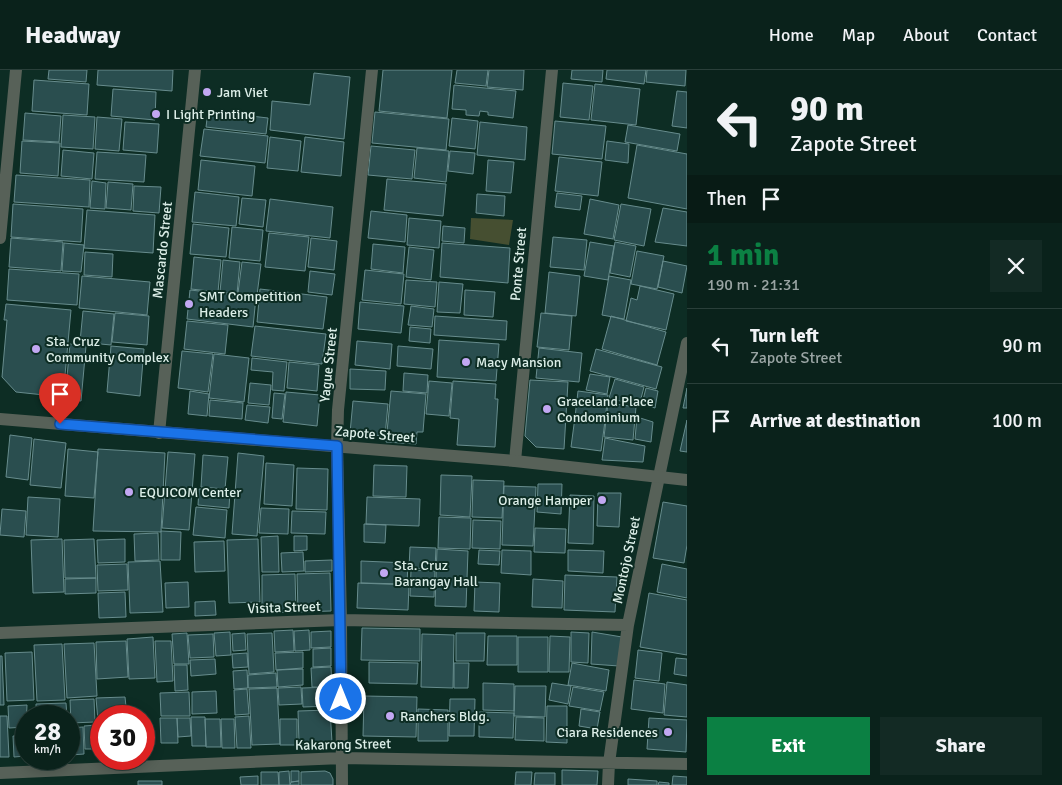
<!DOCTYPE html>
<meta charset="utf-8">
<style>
:root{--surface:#0a221b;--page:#132a24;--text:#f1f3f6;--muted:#99a4a3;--line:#2a3f3a;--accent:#0b8043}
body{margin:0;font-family:Signika,sans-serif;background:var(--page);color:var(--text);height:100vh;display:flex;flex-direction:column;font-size:19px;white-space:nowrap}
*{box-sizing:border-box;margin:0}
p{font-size:16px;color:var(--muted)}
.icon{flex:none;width:28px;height:28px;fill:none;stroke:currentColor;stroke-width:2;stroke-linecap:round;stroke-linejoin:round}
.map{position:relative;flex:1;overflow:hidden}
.side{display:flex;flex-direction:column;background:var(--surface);width:375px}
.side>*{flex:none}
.banner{background:#0a221b;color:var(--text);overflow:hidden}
.speed{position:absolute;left:15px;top:635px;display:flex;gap:10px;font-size:25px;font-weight:700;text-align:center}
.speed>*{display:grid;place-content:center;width:65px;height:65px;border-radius:50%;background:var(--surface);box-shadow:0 2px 12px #0003,0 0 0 1px var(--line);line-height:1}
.speed small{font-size:12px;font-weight:400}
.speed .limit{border:8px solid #d22;background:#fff;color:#111}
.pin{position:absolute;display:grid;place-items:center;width:42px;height:42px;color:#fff;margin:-51px -21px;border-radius:50% 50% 50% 0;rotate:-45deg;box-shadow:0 0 5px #0007}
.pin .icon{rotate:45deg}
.me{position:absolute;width:55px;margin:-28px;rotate:0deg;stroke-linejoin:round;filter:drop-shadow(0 0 4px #0008)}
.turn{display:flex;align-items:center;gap:18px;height:105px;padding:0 20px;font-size:22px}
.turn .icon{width:65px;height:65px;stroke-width:2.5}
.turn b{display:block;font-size:35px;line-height:42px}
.then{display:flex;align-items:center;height:48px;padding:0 20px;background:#0003;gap:10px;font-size:19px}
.round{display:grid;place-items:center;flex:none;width:52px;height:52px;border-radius:0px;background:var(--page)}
.summary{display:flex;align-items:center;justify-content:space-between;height:85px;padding:0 20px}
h1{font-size:30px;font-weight:700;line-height:38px;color:var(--accent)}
.button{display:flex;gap:10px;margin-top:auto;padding:10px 20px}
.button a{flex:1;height:58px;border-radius:0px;background:var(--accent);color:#fff;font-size:20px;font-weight:700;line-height:58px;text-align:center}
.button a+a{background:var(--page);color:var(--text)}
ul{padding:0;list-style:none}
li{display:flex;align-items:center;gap:15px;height:75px;padding:0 20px;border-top:1px solid var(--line)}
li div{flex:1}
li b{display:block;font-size:19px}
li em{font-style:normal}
header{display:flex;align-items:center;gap:30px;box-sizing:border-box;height:70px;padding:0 25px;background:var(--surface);border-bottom:1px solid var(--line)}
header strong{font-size:24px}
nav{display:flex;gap:28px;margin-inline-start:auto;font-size:18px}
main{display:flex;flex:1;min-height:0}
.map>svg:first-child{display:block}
.green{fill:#464f31}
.building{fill:#2a4e4f;stroke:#678c8d}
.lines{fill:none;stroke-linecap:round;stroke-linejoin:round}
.minor{stroke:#576158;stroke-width:12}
.tertiary{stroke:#576158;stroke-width:12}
.route-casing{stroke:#114b97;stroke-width:12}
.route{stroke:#1a73e8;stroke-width:9}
.poi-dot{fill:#c2a7f2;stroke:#0d2d24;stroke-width:2}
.labels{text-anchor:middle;stroke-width:4;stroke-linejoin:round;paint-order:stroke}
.poi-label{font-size:14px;fill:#dceee8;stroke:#0d2d24;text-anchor:start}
.street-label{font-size:14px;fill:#dceee8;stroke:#0d2d24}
</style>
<header>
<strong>Headway</strong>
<nav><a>Home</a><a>Map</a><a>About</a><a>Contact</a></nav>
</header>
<main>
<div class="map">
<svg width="687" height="715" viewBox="0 0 687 715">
<rect width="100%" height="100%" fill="#0d2d24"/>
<path class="green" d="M471,148L513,150L509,175L470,169Z"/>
<path class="building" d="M49,0H87L86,12L48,9Z
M98,0H173L172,21L97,15Z
M383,0H452L447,48L379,41Z
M457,0H488L486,16L455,13Z
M489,0H524L523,20L487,17Z
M572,0H603L602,12L571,9Z
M607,0H646L644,14L606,9Z
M647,0H686L685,16L646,12Z
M314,3L350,7L344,69L270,60L272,31L310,35Z
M34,10L89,14L87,45L32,41Z
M563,13L593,16L589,50L560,47Z
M595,14L640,19L636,55L591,50Z
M454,15L516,21L513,48L488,45V42L480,41L479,46L466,45V40L452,39Z
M113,19L156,22L155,50L111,46Z
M677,21L687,22V58L672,56Z
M208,41L268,48L266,64L206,57Z
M375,42L449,49L446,80L372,73Z
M25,43L61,46L59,72L23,70Z
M63,45L95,47L93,79L61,77Z
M97,47L122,49L119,81L95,79Z
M452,48L478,51L475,79L449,76Z
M555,51L606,56L602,89L552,84Z
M125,52L159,54L157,83L123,80Z
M480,52L527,57L525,90L477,85Z
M628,55L680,64L677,81L625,72Z
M204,59L268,66L265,93L200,86Z
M270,67L301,71L298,101L267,98Z
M305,67L344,72L341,106L301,102Z
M22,71L60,73L58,106L20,103Z
M607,71L629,74L628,93L605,90Z
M637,75L687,84V139L628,128Z
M371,76L415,80L412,109L368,105Z
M417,78L449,81L446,112L414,108Z
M63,80L94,83L92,109L61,106Z
M450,81L475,83L473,104L448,101Z
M97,82L146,85L144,112L95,109Z
M559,87L602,92L598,126L555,121Z
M201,90L255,96L252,126L198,120Z
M488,90L514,92L511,123L486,121Z
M16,105L90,110L89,137L14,132Z
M387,109L446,114L443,146L384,140Z
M92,111L106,113L105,139L90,138Z
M108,112L133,114L131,140L106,138Z
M134,116L161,117L159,143L133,141Z
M195,122L239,127L236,156L192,152Z
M557,123L582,126L580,140L555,137Z
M477,124L505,126L504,146L476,143Z
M242,128L266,130L263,157L239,154Z
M270,129L333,137L330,168L266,161Z
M590,129L619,135L613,169L584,164Z
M13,134L83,139L81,172L11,167Z
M621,134L651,139L644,176L614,170Z
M663,138L687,142V176L655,172Z
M87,140L155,145L153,183L84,178Z
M371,141L407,145L405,172L368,168Z
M409,148L441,151L439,178L407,175Z
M193,154L229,158L226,187L190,184Z
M443,156L465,158L464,173L442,171Z
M232,157L263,160L260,191L229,188Z
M269,163L309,167L305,201L265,197Z
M553,167L587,170L584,200L550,197Z
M11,168L63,172L61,201L9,197Z
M311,168L337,171L334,200L308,197Z
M590,172L614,176L608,210L584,206Z
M615,172L636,176L630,207L610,203Z
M64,173L84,175L81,202L62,201Z
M442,173L510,178L508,213L440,207Z
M373,174L405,177L403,203L371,199Z
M409,177L434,180L431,210L406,207Z
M637,181L664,186L657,219L631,214Z
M85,182L113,184L112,207L84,205Z
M194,187L221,190L218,222L191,219Z
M223,190L240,192L237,224L220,222Z
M663,191L687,196L682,223L658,217Z
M242,192L261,194L257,225L238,223Z
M9,199L79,204L77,235L7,230Z
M365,200L404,204L401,234L362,230Z
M310,201L335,204L332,225L308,222Z
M549,202L580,206L576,246L545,243Z
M82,206L150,212L147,245L79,238Z
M609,206L631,210L624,249L602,245Z
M406,210L437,212L435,237L404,234Z
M439,212L463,214L460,243L437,242Z
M640,216L674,224L666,260L626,251L631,228L637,230Z
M260,219L327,227L323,259L257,252Z
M190,220L256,227L253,257L187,249Z
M465,220L495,222L493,247L464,245Z
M360,232L404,236L401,263L358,259Z
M6,234L71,240L63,327L16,322L2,307L7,250H4Z
M411,236L434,239L432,257L408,255Z
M83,241L114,244L111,275L80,272Z
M115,243L149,246L147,275L112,272Z
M541,243L572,246L569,280L537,277Z
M435,246L507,251L506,270L434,265Z
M611,246L666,262L657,295L602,279Z
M187,251L228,255L225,284L184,279Z
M255,256L326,264L322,294L251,286Z
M410,257L431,259L430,273L409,271Z
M439,270L499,274L496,311L437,307Z
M357,271L392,274L390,299L355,295Z
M70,274L86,276L81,331L65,329Z
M111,276L144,279L140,326L107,322Z
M398,276L433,279L431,299L397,296Z
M539,278L582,283L579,312L536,308Z
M596,279L662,297L656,319L590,301Z
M182,281L213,284L208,322L178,318Z
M214,284L249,288L244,332L209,328Z
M252,288L287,292L284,321L272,320L273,302L251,300Z
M289,292L319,295L317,321L287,318Z
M350,299L386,301L385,320L350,319Z
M404,303L428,305L427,323L403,321Z
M590,304L610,307L607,324L586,320Z
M615,309L644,317L639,336L609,328Z
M530,310L568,312L564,379L536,377L525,366Z
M429,311L452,313L449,346L426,344Z
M453,311L496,314L495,329H498L495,377L457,375L459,349L450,348Z
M250,313L271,315L269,335L248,333Z
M646,318L658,321L655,338L642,334Z
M687,318V338H683Z
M190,321L209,324L207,346L188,344Z
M391,321L426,324L423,362H417L416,374L386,372Z
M578,321L608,325L605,350L575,347Z
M286,322L320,325L317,356L283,352Z
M274,323L285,324L282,349L272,348Z
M210,330L243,333L242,349L209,346Z
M353,331L388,334L385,366L350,363Z
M608,333L636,337L633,370L604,367Z
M247,335L270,337L268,353L245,350Z
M575,347L605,351L601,381L571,377Z
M637,347L653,352L651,372L635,369Z
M687,350V382L680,381Z
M10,365L32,368L28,410L6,407Z
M605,368L645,376L643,392L602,390Z
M34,369L66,373L61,418L30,415Z
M68,379L98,382L94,428L65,426Z
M98,379L165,383L161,462L93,461Z
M168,382L195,384L189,460L162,458Z
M238,383L264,386L257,466L232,464Z
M203,385L228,387L225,419L201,417Z
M266,393L294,395L292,436L264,434Z
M374,395L407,396L406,427L373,426Z
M297,398L328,399L327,440L296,439Z
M441,405L472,406L470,447L440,445Z
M473,410L504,411L502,448L472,447Z
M538,414H562L561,444L537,442Z
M504,416L536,417L533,476L502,475Z
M199,419L230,421L229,438L198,435Z
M598,423H621L619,457L597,456Z
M570,425L594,426L593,474L568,473Z
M28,427L60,429L58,467L26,465Z
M367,427L420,429L419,456L366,454Z
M663,432L687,436V475L684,493L653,488Z
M196,437L227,440L225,468L193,465Z
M261,438L289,439L288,464L259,463Z
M2,439L26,441L24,467L0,465Z
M292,441L326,442L325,464L291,463Z
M439,447L471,448L470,479L438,478Z
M473,450L501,451L500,479L472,478Z
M364,454L386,455L385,473L364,472Z
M535,458L566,459L565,483L534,482Z
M161,461L181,462L180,490H161Z
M158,463L159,490L135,491L134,464Z
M278,466L279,502H262L261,467Z
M294,466H307V480L294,481Z
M62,469L64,522L33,523L31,470Z
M94,469L96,508H65L64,470Z
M125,469V492L98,493L97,470Z
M258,469L260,532L229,533L227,470Z
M224,471L225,501L195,502L194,472Z
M410,477L436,478L435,499L409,498Z
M437,479L468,481L466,537L435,536Z
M479,480L500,481L499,495L478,494Z
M502,480L531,481V505L501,503Z
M568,480L604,481L603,503L568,501Z
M303,482L304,501L282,502L281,483Z
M332,490V501L305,502V491Z
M160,491L163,542L130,543L128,492Z
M361,491L408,493L407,514L361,513Z
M127,494L128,520L98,521L97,495Z
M662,494L687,499V528L657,522Z
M411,500L435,501L434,527L410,526Z
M330,503L331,541L298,542L297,504Z
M295,504L296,542L262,543V505Z
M565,505L617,507L615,542L564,540Z
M96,508V523L65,524V509Z
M533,509L563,511L562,538L532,537Z
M188,512L189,537L166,538L165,513Z
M475,512L500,513L499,542L474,541Z
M358,513L409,515L408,540L357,538Z
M125,522L126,547L99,548L98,523Z
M649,523L687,530V585L640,577Z
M215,531L216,545L195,546V532Z
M362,558L420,559V591L361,590Z
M293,560L294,581L275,582L274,561Z
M309,560L310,580L295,581L294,561Z
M331,561V577L311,578V562Z
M230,562L231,585L216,586L214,563Z
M571,562L589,563L588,593L571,592Z
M592,562L622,567L619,596L591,594Z
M187,563L189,594H174L172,564Z
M245,563L246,580L233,581L232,564Z
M272,563L274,602L249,604L247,564Z
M456,563H485L484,591H456Z
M213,564L214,587L190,588L188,565Z
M422,564L454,565L453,618L421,617Z
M488,566H517V595H487Z
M550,566L570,567L569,602H549Z
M153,567L155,608L129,609L127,569Z
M518,567H548V602H518Z
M126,571L128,607L97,609L96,572Z
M155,571H171L173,611L157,612Z
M94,573L97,626L67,628L64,574Z
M62,574L65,630L37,631L34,575Z
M331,578V596L313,597V579Z
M638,580L662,583L659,611L635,608Z
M32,582L34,630L7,631L5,583Z
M303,582V598L276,600L275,583Z
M247,583L248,597L233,598L232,584Z
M0,586H2L4,635H0Z
M676,588L687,589V606L674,604Z
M215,589L216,604L191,606L190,590Z
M369,592L418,593L417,614L369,613Z
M454,593H469L468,618H454Z
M572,593L609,600L606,621L568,615Z
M174,595H187L188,620L175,621Z
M331,597L332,617H312L311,598Z
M303,599V615L278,617L277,600Z
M247,600L248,618L234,619L233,601Z
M276,603L277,617L248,618V605Z
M634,610L665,614L663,643L631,639Z
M667,612L687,615V647L664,645Z
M483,613L514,614V641L483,640Z
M552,613L571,616L568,634L549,630Z
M515,616H546L545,647L514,646Z
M301,617L302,634L279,635L278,618Z
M331,617L332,636L303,637L302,618Z
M573,617L604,622L600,641L569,636Z
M277,618L280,674L252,675L249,619Z
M247,619L249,644L235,645L234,620Z
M216,621L217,643L192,644V622Z
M189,622L190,646H161L160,623Z
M364,626L417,627L416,667L363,666Z
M125,627L127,646H101V651H98L96,628Z
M94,629L95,652L71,653L70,630Z
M450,629H475L474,666H449Z
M66,633L67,646H36V634Z
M27,635L26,657L9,658L8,636Z
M547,636H567V673L546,672Z
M418,639L448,640V671H418Z
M581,639L600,642L597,659L579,656Z
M330,640L332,672L299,673L298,641Z
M479,642L514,643L513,668L479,667Z
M0,646H7L9,687H0Z
M249,646L251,678H237L235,647Z
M191,647H205L206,676H192Z
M516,647L544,648V671L515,670Z
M160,648H177L178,673H161Z
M177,648H190L191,666L178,667Z
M649,648L687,650L686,682L647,679Z
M205,649H220L221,677H206Z
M221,649H234L235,678H222Z
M280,649H297V675H280Z
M97,655L99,679H85L84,656Z
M83,657L84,684L71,685L69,658Z
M13,666H26V686L14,687Z
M562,700L598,701L597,715H562Z
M289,701L290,715H279V702Z
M291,701H299V711L291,712Z
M325,701L330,703L333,709V715H301V702Z
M261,702H278L279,715H261Z
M516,702H532L531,715H515Z
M535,703H555V715H534Z
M258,706V715H241L240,707Z
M673,706L687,707V715H672Z
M628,709L657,711V715H628Z
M138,711H162V715H138Z
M299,711V715H290L291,712Z
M659,712L669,713V715H658Z"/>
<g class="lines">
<path class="minor" d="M0,168L16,0
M159,363L195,0
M515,391L552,0
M0,563L341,550L628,555
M0,703L342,688L687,694
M342,715L341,550L337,376L338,340L372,0
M608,715L609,693L628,555L687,273"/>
<path class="tertiary" d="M0,349L515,391L687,410"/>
</g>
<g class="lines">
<g class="route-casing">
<path id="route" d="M60,354L337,376L341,629"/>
</g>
<use href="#route" class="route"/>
</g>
<g class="poi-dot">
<circle cx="207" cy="22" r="5"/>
<circle cx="156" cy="44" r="5"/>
<circle cx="189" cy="234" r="5"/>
<circle cx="36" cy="279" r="5"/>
<circle cx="466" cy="292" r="5"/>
<circle cx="547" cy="339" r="5"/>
<circle cx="129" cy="422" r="5"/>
<circle cx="602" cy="430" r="5"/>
<circle cx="384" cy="503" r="5"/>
<circle cx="390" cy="646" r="5"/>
<circle cx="668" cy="662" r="5"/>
</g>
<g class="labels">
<g class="poi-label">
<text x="217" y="27">Jam Viet</text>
<text x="166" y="49">I Light Printing</text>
<text x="199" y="231">SMT Competition<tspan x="199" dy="16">Headers</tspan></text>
<text x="46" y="276">Sta. Cruz<tspan x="46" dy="16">Community Complex</tspan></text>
<text x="476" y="297">Macy Mansion</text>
<text x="557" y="336">Graceland Place<tspan x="557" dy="16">Condominium</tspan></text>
<text x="139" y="427">EQUICOM Center</text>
<text x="592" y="435" text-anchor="end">Orange Hamper</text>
<text x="394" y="500">Sta. Cruz<tspan x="394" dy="16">Barangay Hall</tspan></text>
<text x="400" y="651">Ranchers Bldg.</text>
<text x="658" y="667" text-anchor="end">Ciara Residences</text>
</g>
<g class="street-label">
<text transform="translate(162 180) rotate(-84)" y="5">Mascardo Street</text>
<text transform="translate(518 194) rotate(-85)" y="5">Ponte Street</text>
<text transform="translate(328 295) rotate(-84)" y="5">Yague Street</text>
<text transform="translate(375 364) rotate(5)" y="5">Zapote Street</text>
<text transform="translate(626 490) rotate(-78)" y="5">Montojo Street</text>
<text transform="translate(284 537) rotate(-2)" y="5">Visita Street</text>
<text transform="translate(343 674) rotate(-1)" y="5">Kakarong Street</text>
</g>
</g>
</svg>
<div class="speed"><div>28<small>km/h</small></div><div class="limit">30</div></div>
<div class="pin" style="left:60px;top:354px;background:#d93025"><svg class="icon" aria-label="arrive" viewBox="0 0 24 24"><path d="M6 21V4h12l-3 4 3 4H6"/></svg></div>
<svg class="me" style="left:341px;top:629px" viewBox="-20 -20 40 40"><circle r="17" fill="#1a73e8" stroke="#fff" stroke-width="3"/><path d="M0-11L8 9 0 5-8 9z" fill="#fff"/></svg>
</div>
<section class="side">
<div class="banner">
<div class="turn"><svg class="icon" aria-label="left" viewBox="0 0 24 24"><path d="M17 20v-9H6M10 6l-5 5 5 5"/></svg><div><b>90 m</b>Zapote Street</div></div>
<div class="then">Then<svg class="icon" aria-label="arrive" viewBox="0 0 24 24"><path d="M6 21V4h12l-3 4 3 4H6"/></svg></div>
</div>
<div class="summary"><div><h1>1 min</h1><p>190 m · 21:31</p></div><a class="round"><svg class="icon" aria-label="close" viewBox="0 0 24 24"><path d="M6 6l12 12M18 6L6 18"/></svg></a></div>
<ul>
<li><svg class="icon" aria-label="left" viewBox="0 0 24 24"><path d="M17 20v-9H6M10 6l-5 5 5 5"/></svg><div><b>Turn left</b><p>Zapote Street</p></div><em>90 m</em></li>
<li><svg class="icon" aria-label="arrive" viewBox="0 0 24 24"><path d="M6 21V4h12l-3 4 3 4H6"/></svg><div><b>Arrive at destination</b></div><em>100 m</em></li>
</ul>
<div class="button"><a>Exit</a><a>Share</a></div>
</section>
</main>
